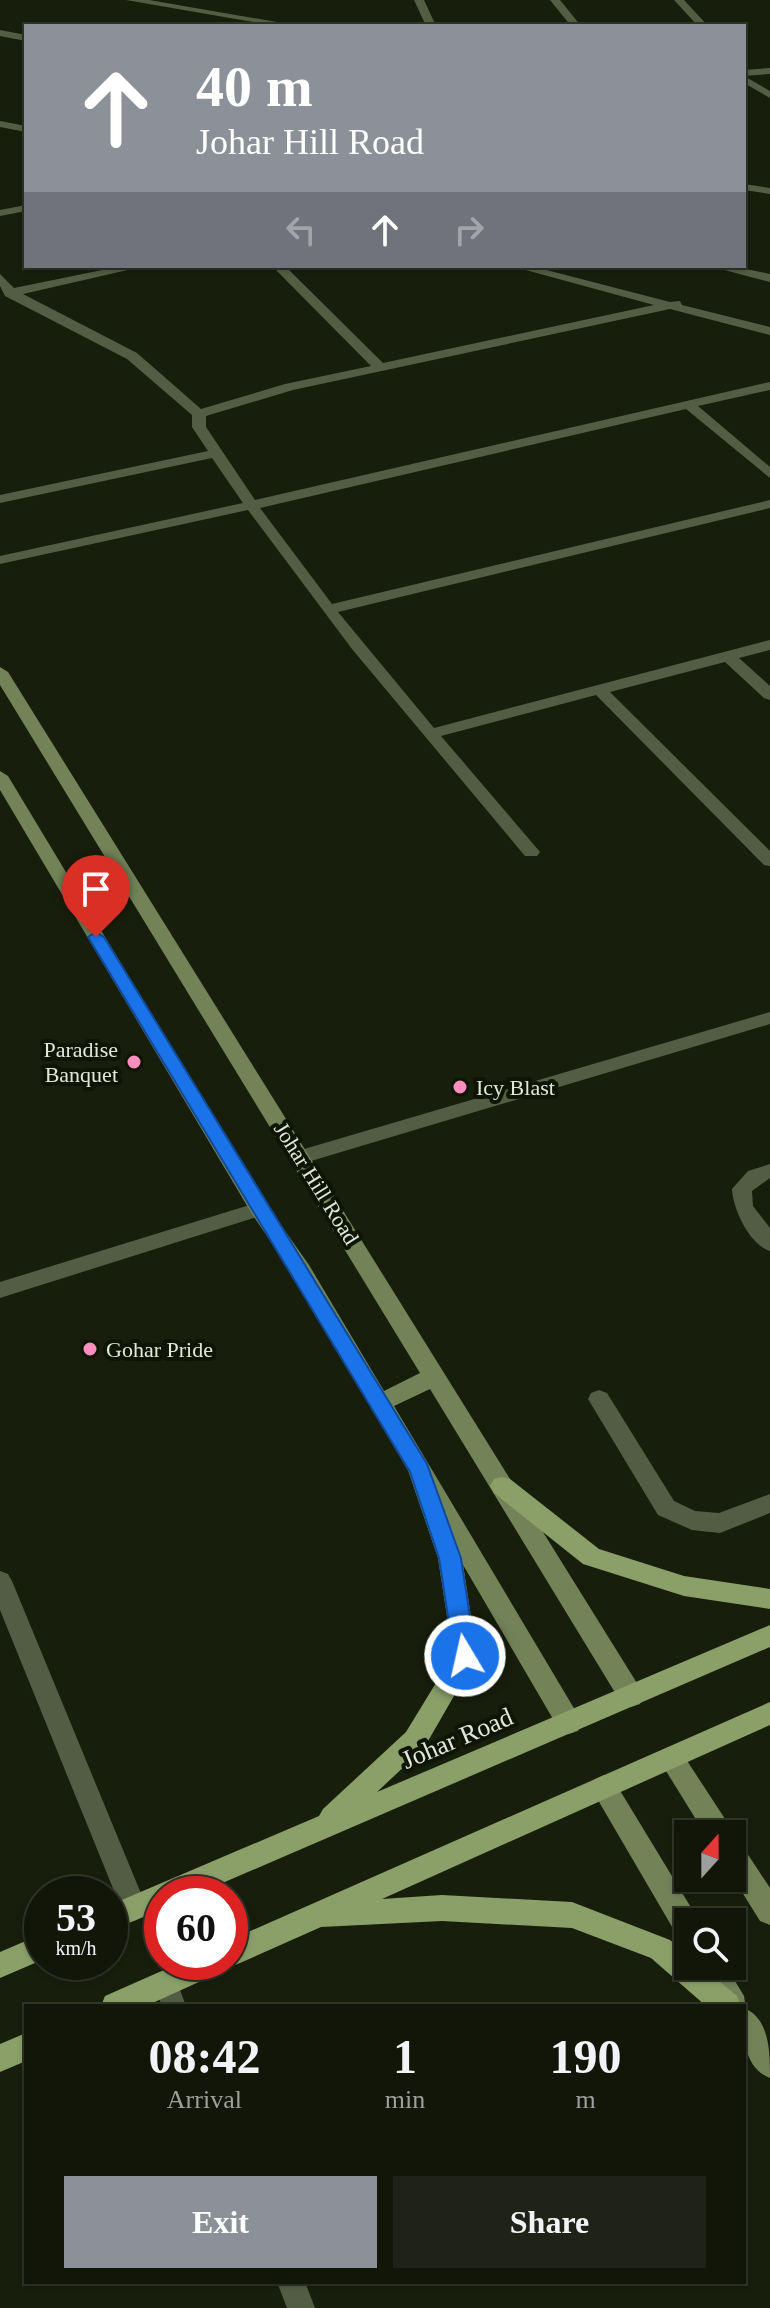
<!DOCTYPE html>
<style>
:root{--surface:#121609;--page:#1f2317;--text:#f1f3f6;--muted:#9c9f9c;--line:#31352a;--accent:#8c9099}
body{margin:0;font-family:"Times New Roman",serif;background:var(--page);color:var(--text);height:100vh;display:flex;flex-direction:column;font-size:30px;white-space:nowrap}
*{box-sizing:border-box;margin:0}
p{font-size:26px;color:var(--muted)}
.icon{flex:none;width:44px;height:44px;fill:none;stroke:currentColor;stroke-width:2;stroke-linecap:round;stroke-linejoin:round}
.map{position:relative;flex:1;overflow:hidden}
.panel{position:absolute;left:24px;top:2004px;width:722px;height:280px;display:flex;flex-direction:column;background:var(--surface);border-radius:0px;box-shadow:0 2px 6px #0004,0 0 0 2px var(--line)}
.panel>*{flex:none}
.top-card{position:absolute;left:24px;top:24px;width:722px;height:244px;border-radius:0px;box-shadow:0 2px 6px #0004,0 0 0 2px var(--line);background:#8c9099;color:#fff;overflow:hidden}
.needle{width:52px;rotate:21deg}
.fabs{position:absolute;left:674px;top:1820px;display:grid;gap:16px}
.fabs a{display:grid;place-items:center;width:72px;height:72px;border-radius:0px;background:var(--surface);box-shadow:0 2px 6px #0004,0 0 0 2px var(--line);font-size:40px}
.speed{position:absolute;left:24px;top:1876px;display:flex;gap:16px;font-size:40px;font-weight:700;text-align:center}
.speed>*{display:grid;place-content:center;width:104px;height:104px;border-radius:50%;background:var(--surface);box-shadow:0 2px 6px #0004,0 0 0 2px var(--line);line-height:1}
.speed small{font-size:20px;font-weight:400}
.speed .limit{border:12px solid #d22;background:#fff;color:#111}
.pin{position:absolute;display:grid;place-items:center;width:68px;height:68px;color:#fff;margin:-82px -34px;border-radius:50% 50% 50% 0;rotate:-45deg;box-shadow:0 0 8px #0007}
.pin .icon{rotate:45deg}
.me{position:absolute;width:88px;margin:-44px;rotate:351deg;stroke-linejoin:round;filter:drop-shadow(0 0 6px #0008)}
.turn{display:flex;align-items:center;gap:28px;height:168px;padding:0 40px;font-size:36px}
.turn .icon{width:104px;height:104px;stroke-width:2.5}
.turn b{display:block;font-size:56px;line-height:68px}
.lanes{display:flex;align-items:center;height:76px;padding:0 40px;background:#0003;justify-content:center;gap:40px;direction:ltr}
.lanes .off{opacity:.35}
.eta{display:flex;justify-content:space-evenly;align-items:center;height:136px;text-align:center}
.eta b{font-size:48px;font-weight:800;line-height:56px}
.button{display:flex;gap:16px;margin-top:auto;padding:16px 40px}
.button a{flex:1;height:92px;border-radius:0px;background:var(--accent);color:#fff;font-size:32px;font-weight:800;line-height:92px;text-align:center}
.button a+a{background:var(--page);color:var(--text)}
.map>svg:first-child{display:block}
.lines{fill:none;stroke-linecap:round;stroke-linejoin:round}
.lane{fill:#535d43;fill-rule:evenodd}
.street{fill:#535d43;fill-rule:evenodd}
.secondary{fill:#728358;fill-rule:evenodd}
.primary{fill:#8aa068;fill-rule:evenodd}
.route{fill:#1a73e8;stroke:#114b97;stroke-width:2}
.poi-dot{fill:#fd8ebe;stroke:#0f1505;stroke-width:3}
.labels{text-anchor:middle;stroke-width:8;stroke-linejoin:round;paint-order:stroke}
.poi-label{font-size:22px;fill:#e2e7dc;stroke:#0f1505;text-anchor:start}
.street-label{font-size:22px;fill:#e2e7dc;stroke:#0f1505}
.near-street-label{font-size:26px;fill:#e2e7dc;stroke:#0f1505}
</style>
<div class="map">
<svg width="770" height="2308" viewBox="0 0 770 2308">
<rect width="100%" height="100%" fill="#181e0c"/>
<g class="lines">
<path class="lane" d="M165,1971L174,1974L186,2006H162L153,1983L156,1974Z
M277,2282H305L315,2308H287Z"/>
<path class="street" d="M126,0H149L300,26H277Z
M414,0H424L436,26H426Z
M550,0H560L581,26H571Z
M674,0H684L708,26H698Z
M0,30L26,35V41L0,36Z
M770,68V74L744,76L770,91V98L744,83V70Z
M0,121L26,126V132L0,127Z
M744,184L770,188V194L744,190Z
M26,205V211L0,216V210Z
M122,266H145L23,294L137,353L201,409L285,384L371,366L272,266H285L383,363L654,305L511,266H531L670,302L680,301L682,305L770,327V335L670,309L293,390L206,416V427L255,500L770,382V390L698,406L770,467V478L686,409L260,508L332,604L770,500V508L338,612L434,728L770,640V650L739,658L770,686V700L764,698L725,662L610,692L770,851V866L764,865L596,695L441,736L540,852L537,856H525L352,649L248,510L0,564V556L243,503L212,458L0,503V495L208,451L192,427V415L127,359L5,296L0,286V274L14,288Z
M709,266H731L770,274V282Z
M770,1012V1024L301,1164L291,1157L294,1152Z
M770,1164V1178L752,1191L753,1206L770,1228V1251C749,1244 733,1209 732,1189L748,1171Z
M259,1202L269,1209L266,1214L0,1298V1282Z
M599,1390L607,1393L674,1501L695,1511L719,1513L770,1494V1513L720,1533L692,1530L658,1515L588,1399L591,1393Z
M0,1571L8,1574L12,1581L147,1908L143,1917L134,1921L125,1917L121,1908L0,1610Z"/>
<path class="secondary" d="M0,667L8,672L640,1688L643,1696L640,1704L631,1707L622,1704L430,1389L394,1406L578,1715L582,1723L578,1731L569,1734L560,1731L295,1277L252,1214L0,790V771L8,776L266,1204L309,1265L384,1391L420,1373L0,685Z
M671,1747L680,1750L729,1825L733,1834L732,1836L705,1834L658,1758L662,1750Z
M604,1775L613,1779L698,1919L699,1922H688V1941L678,1937L595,1795L591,1787L595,1779Z
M732,1841L741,1844L770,1888V1925L760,1921L732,1876Z
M697,1966H726L744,1996L746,2009C770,2020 770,2054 770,2078C741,2066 744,2033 744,2006H719Z"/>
<path class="primary" d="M419,1461L427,1463L430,1470L462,1558L477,1656L424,1748L377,1792L770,1625V1647L197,1894H162V1909L110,1931V1905L319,1816L323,1809L406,1732L453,1655L438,1558L408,1470L411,1463Z
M502,1477L510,1479L599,1549L684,1576L770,1589V1609L684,1596L583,1564L494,1493L490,1486L494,1479Z
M770,1702V1725L382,1899L442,1895L572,1902L670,1940L688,1955V1966H701L737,1996L741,2006H706L651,1958L572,1928L442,1921L321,1927L240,1963L230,1967L225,1965L223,1971L146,2006H101L105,1996L182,1962H230V1940Z
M42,1934V1960L0,1978V1952Z
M26,2033V2061L0,2072V2044Z"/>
</g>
<path class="route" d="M96,932L104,937L427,1464L461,1558L476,1656L473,1663L465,1666L457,1663L454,1656L439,1558L410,1472L88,937Z"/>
<g class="poi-dot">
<circle cx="134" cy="1062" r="8"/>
<circle cx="460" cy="1087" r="8"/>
<circle cx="90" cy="1349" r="8"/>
</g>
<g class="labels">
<g class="poi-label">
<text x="118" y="1057" text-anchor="end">Paradise<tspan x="118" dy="25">Banquet</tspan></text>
<text x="476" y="1095">Icy Blast</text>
<text x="106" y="1357">Gohar Pride</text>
</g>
<g class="street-label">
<text transform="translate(317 1183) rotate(58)" y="8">Johar Hill Road</text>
</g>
<g class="near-street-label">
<text transform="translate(457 1738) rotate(-23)" y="9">Johar Road</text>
</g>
</g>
</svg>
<div class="fabs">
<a><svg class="needle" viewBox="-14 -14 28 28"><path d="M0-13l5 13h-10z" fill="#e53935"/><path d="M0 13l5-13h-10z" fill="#9c9f9c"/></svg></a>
<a><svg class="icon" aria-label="search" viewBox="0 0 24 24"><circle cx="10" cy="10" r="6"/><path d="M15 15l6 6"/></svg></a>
</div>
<div class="speed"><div>53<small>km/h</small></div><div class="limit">60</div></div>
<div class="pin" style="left:96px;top:937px;background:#d93025"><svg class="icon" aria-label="arrive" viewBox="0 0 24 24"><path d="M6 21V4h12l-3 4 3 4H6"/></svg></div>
<svg class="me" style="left:465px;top:1656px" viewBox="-20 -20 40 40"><circle r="17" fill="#1a73e8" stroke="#fff" stroke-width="3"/><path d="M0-11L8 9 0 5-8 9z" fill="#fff"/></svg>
<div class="top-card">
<div class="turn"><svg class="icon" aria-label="ahead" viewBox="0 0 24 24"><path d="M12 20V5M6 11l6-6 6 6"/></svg><div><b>40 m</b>Johar Hill Road</div></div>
<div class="lanes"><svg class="icon off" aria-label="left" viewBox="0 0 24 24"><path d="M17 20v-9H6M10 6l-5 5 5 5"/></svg><svg class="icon" aria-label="ahead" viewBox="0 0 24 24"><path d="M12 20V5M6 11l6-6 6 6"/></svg><svg class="icon off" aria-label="right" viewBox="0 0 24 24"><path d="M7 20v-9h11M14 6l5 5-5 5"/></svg></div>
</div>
<section class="panel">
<div class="eta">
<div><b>08:42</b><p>Arrival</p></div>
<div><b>1</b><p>min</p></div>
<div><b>190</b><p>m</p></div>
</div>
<div class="button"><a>Exit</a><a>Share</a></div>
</section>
</div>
